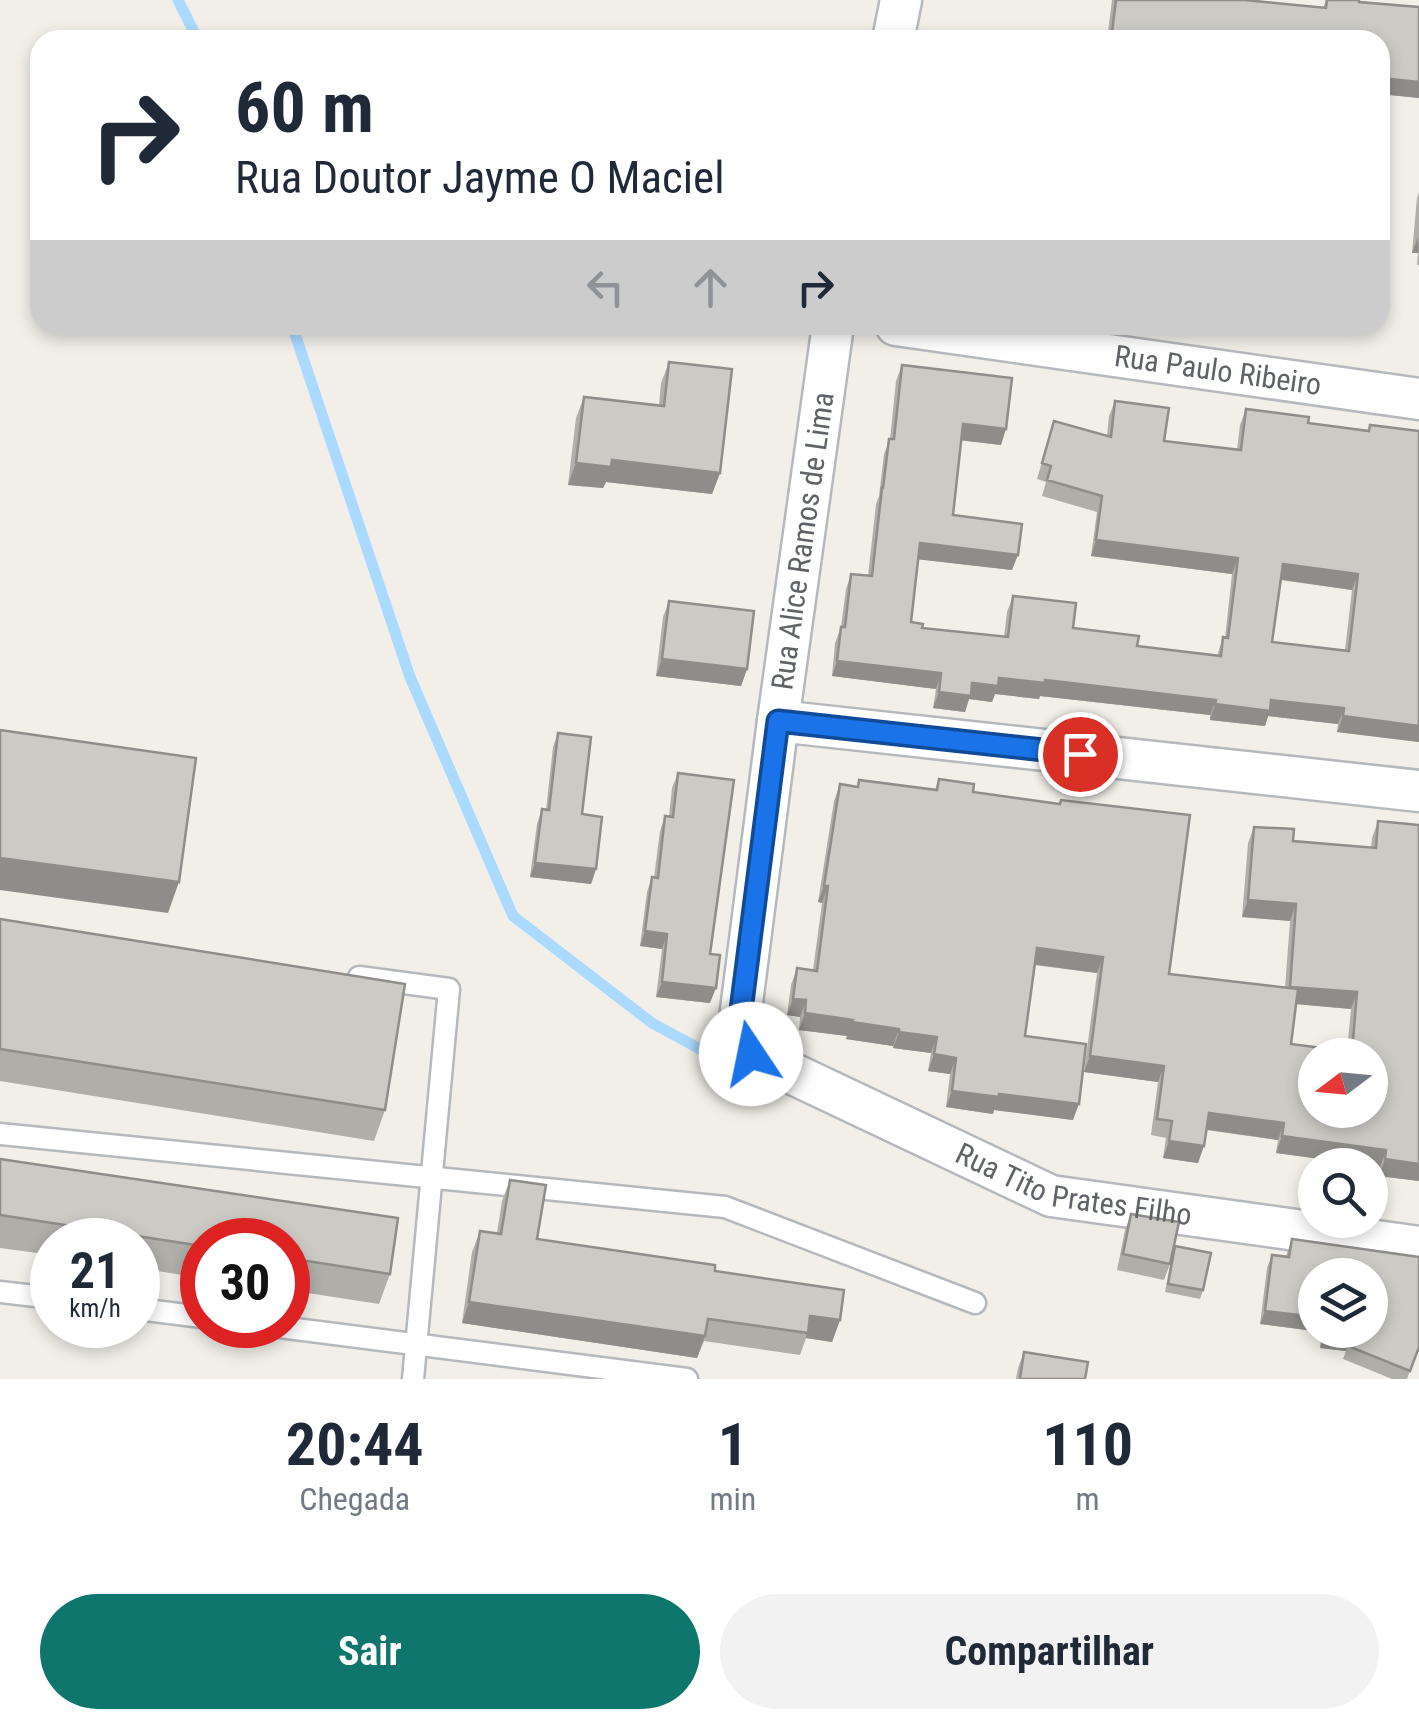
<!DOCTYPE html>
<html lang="pt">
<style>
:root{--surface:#fff;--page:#f2f2f3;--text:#1f2937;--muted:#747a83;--accent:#0f766e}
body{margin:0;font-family:"Roboto Condensed",sans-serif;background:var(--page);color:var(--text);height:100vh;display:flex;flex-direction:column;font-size:38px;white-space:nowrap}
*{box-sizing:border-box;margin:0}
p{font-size:32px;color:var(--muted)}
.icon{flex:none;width:55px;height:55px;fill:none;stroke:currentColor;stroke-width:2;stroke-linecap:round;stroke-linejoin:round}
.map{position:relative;height:1379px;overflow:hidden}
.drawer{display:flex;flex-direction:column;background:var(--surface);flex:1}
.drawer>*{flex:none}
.guide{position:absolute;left:30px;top:30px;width:1360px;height:305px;border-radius:30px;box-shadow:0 5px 15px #0003;background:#fff;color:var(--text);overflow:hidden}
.needle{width:65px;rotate:254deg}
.fabs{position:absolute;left:1298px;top:1038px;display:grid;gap:20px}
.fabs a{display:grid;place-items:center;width:90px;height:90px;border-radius:50%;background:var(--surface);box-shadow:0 5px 15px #0003;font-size:50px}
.speed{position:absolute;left:30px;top:1218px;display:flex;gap:20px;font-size:50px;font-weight:700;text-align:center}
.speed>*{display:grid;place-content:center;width:130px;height:130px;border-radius:50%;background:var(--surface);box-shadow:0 5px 15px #0003;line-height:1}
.speed small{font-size:25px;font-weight:400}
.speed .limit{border:15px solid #d22;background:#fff;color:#111}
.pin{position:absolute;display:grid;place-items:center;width:85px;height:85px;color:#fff;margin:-42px;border:5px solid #fff;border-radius:50%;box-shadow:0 2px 10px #0007}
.me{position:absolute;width:110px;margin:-55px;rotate:349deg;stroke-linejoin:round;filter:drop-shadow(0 0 8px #0008)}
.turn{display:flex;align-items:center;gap:35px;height:210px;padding:0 40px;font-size:45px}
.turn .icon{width:130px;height:130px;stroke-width:2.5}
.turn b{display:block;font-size:70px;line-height:85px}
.lanes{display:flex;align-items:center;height:95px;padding:0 40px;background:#0003;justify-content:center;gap:50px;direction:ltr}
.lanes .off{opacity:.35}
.eta{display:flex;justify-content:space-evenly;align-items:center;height:170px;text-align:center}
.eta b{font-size:60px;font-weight:700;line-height:70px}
.button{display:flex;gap:20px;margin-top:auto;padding:20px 40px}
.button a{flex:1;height:115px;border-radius:60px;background:var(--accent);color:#fff;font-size:40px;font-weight:700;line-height:115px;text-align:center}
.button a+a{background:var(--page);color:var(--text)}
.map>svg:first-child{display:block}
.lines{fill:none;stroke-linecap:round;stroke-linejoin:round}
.stream{stroke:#aadaff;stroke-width:11}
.service-casing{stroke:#b5b8bc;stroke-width:25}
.minor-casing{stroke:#b5b8bc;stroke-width:45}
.service{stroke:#fff;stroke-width:20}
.minor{stroke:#fff;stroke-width:40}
.wall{fill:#afaea9;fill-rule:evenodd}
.shaded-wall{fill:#8f8d8a}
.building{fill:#cccac5;stroke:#8f8d8a;stroke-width:2.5;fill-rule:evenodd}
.route-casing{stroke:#114b97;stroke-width:25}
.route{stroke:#1a73e8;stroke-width:18}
.labels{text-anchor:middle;stroke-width:8;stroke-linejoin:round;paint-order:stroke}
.street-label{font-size:30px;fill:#5f6368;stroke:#fff}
</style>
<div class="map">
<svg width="1419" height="1379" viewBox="0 0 1419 1379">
<rect width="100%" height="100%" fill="#f1efe8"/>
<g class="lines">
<path class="stream" d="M178,0L198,40
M292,325L410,677L513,916L652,1023L700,1049"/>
<g class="service-casing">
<path id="service" d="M359,977L449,989L413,1379
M0,1134L725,1207L975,1303
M0,1292L52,1298
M138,1309L202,1317
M264,1325L687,1379"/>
</g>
<g class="minor-casing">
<g id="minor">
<path d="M893,40L901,0"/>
<path id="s1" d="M833,325L778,721L740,1018L751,1054L1051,1196L1419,1247"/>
<path id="s2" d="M896,325L1419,399"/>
<path d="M778,721L1419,791"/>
</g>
</g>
<use href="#service" class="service"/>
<use href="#minor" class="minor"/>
</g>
<path class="wall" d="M1112,0H1245L1323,8L1326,0H1359V2L1419,98L1380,94V40H1107Z
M1419,192V265H1417L1418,253H1412L1417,198Z
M669,362L720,473L712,494L606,482L603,488L568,485L576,418L584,397L659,405L661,383Z
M902,365L1001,445L961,440L953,515L1012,570L918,559L911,622L922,628L1004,637L1007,612L1013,596L1073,628L1137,646L1217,656L1223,637L1225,638L1232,574L1091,556L1097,512L1042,496L1046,482L1037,479L1054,421L1107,436L1109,416L1115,401L1164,441L1237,450L1240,425L1246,409L1308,423L1368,430L1370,425L1419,742L1337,732L1338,724L1268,716L1265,726L1210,720V715L1040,696L1039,699L995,694L992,702L969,699L965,712L933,708L936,689L832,676L835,643L841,627L846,589L851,574L868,576L876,504L879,496L884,454L890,439L896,381ZM1280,580L1352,590L1345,650L1272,642Z
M669,601L747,669L741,686L656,676L663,617Z
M558,733L582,814L596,869L591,884L530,877L537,824L542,809L546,810L553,747Z
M678,773L710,954V1003L656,997L662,949L640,946L647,892L652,877H654L660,831L665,816H669L672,788Z
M939,779L973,792L1169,974L1285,988L1290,921L1242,917L1248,843L1254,827L1293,841L1371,848L1372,838L1378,821L1419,825V1181L1379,1176L1380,1167L1276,1153L1278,1140L1206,1130L1198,1163L1163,1158L1166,1138L1151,1135L1158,1082L1084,1072L1097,973L1034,965L1025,1036L1073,1120L994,1110L993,1114L946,1107L950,1074L928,1071L931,1053L893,1048V1046L846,1039L847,1036L799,1030L800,1017L787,1015L791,985L797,968L813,970L822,903L818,902L834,801L840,784L857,787L859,780L935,790ZM1296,1004L1351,1009L1347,1051L1291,1044Z
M0,919L385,1110L374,1141L0,1081Z
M0,1159L398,1218L390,1274L379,1304L288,1290V1240H202V1278L138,1268V1240H52V1255L0,1248Z
M510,1180L537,1239L715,1271L840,1320L832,1342L806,1338L800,1355L704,1341L697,1358L462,1323L472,1252L480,1231L497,1233L502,1201Z
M1131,1214L1170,1264L1164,1280L1117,1270L1125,1230Z
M1292,1239L1419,1257V1352H1417L1407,1379H1392L1343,1359L1346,1351L1320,1348L1322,1332L1260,1324L1267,1268L1272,1255L1286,1256ZM1370,1275V1330H1315Z
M1172,1254L1203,1290L1200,1299L1165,1292Z
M1024,1352L1085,1379H1016L1018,1368Z"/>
<path class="shaded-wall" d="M1380,78L1419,82V98L1380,94Z
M1418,237L1419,250L1418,253H1412Z
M963,424L1006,429L1001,445L958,440Z
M612,460L720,473L712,494L606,482L603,488L568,485L576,463Z
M1096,540L1238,558L1232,574L1091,556Z
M920,543L1018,555L1012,570L915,559Z
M1283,564L1358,574L1352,590L1277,579Z
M662,659L747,669L741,686L656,676Z
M837,661L941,673L936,689L832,676Z
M999,678L1045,680L1216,700L1210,715L1040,696L1039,699L995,694L992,702L969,699L965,712L933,708L939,692Z
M1271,700L1344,708L1338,724L1268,716L1265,726L1210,720L1215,704Z
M1343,716L1419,726V742L1337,732Z
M0,858L179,882L168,913L0,890Z
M535,863L596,869L591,884L530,877Z
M824,886H828L822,903L818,902Z
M1248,900L1296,904L1290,921L1242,917Z
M645,931L667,934L662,949L640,946Z
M1037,948L1103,957L1097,973L1031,964Z
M662,982L716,988L710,1003L656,997Z
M1290,987L1357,992L1351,1009L1284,1003Z
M793,999L806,1000L800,1017L787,1015Z
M805,1013L853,1020L847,1036L799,1030Z
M852,1022L899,1029L893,1046L846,1039Z
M899,1032L937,1037L931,1053L893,1048Z
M934,1054L956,1058L950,1074L928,1071Z
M1090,1056L1164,1066L1158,1082L1084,1072Z
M952,1091L999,1094L1079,1104L1073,1120L994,1110L993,1114L946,1107Z
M1209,1113L1284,1123L1278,1140L1203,1129Z
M1282,1136L1386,1150L1380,1167L1276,1153Z
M1169,1141L1204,1146L1198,1163L1163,1158Z
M1385,1159L1419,1164V1181L1379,1176Z
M469,1302L705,1336L697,1358L462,1323Z
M1265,1311L1315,1317V1330H1323L1322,1332L1260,1324Z
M810,1316L840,1320L832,1342L806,1338Z
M1324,1334L1351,1338L1346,1351L1320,1348Z"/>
<path class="building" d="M1116,0H1245L1326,8L1327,0H1359V2L1419,7V82L1380,78V40H1111Z
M669,362L732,369L720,473L612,460L611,467L576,463L584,397L664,406Z
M902,365L1012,378L1006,429L963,424L953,515L1022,524L1018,555L920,543L911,622L923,624L922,628L1008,637L1013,596L1076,603L1073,628L1139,636L1137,646L1221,656L1223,637L1228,638L1238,558L1096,540L1102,496L1047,480L1051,466L1042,463L1054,421L1111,437L1115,401L1169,408L1164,441L1241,450L1246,409L1309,417L1308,423L1369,431L1370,425L1419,431V726L1343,716L1344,708L1271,700L1270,711L1215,704L1216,700L1045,680V683L999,678L998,686L972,683L971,696L939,692L941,673L837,661L841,627H845L851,574L872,576L882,488H883L889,439H894ZM1283,564L1358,574L1349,651L1272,642Z
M669,601L754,611L747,669L662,659Z
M0,730L196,758L179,882L0,858Z
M558,733L591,737L582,814L602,817L596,869L535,863L542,809L549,810Z
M678,773L734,780L710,954L720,955L716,988L662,982L667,934L645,931L652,877L658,878L665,816L673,817Z
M939,779L974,784L973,792L1060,804L1061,800L1190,815L1169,974L1298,989L1291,1044L1352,1052L1357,992L1290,987L1296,904L1248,900L1254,827L1294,829L1293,841L1376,848L1378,821L1419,825V1164L1385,1159L1386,1150L1282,1136L1284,1123L1209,1113L1204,1146L1169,1141L1172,1121L1157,1119L1164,1066L1090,1056L1103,957L1037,948L1025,1036L1086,1044L1079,1104L999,1094V1097L952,1091L956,1058L934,1054L937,1037L899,1032V1029L852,1022L853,1020L805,1013L806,1000L793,999L797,968L817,971L828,886H824L840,784L858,787L859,780L937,790ZM1315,1055H1370V1110H1315Z
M0,919L405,984L385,1110L0,1049Z
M0,1159L398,1218L390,1274L288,1258V1240H202V1246L0,1215Z
M510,1180L546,1185L537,1239L715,1265V1271L844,1290L840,1320L810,1316L808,1333L708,1319L705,1336L469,1302L480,1231L501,1234Z
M1131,1214L1179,1222L1170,1264L1123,1254Z
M1292,1239L1419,1257V1347L1410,1371L1348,1346L1351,1338L1324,1334L1325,1330H1370V1275H1315V1317L1265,1311L1272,1255L1289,1257Z
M1175,1246L1211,1253L1203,1290L1168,1284Z
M1024,1352L1088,1362L1085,1379H1020Z"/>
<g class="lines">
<g class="route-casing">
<path id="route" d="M751,1054L740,1018L778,721L1080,754"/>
</g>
<use href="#route" class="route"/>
</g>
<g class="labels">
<g class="street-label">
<text dy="10" stroke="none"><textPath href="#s2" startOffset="325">Rua Paulo Ribeiro</textPath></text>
<text transform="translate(803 541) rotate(-82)" y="10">Rua Alice Ramos de Lima</text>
<text dy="10" stroke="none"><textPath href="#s1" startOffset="1088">Rua Tito Prates Filho</textPath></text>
</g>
</g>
</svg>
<div class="fabs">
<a><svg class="needle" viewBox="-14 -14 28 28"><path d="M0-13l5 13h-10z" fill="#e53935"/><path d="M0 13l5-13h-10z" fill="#747a83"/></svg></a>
<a><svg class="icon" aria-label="search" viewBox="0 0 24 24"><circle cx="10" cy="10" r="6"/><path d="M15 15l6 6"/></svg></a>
<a><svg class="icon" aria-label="layers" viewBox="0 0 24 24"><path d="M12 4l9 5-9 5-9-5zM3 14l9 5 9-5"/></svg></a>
</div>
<div class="speed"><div>21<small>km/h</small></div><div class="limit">30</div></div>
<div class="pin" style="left:1080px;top:754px;background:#d93025"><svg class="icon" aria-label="arrive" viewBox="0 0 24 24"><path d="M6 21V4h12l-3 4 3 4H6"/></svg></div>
<svg class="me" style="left:751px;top:1054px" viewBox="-20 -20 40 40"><circle r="19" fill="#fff"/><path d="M0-13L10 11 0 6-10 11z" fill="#1a73e8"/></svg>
<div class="guide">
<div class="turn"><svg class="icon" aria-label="right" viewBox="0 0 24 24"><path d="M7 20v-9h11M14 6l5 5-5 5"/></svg><div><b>60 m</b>Rua Doutor Jayme O Maciel</div></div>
<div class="lanes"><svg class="icon off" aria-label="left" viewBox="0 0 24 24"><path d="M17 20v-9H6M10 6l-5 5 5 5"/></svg><svg class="icon off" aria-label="ahead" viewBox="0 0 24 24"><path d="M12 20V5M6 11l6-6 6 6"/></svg><svg class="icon" aria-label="right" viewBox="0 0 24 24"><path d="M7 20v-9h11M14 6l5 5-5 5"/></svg></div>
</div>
</div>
<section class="drawer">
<div class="eta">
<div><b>20:44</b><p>Chegada</p></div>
<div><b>1</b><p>min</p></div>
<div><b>110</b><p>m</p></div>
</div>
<div class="button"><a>Sair</a><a>Compartilhar</a></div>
</section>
